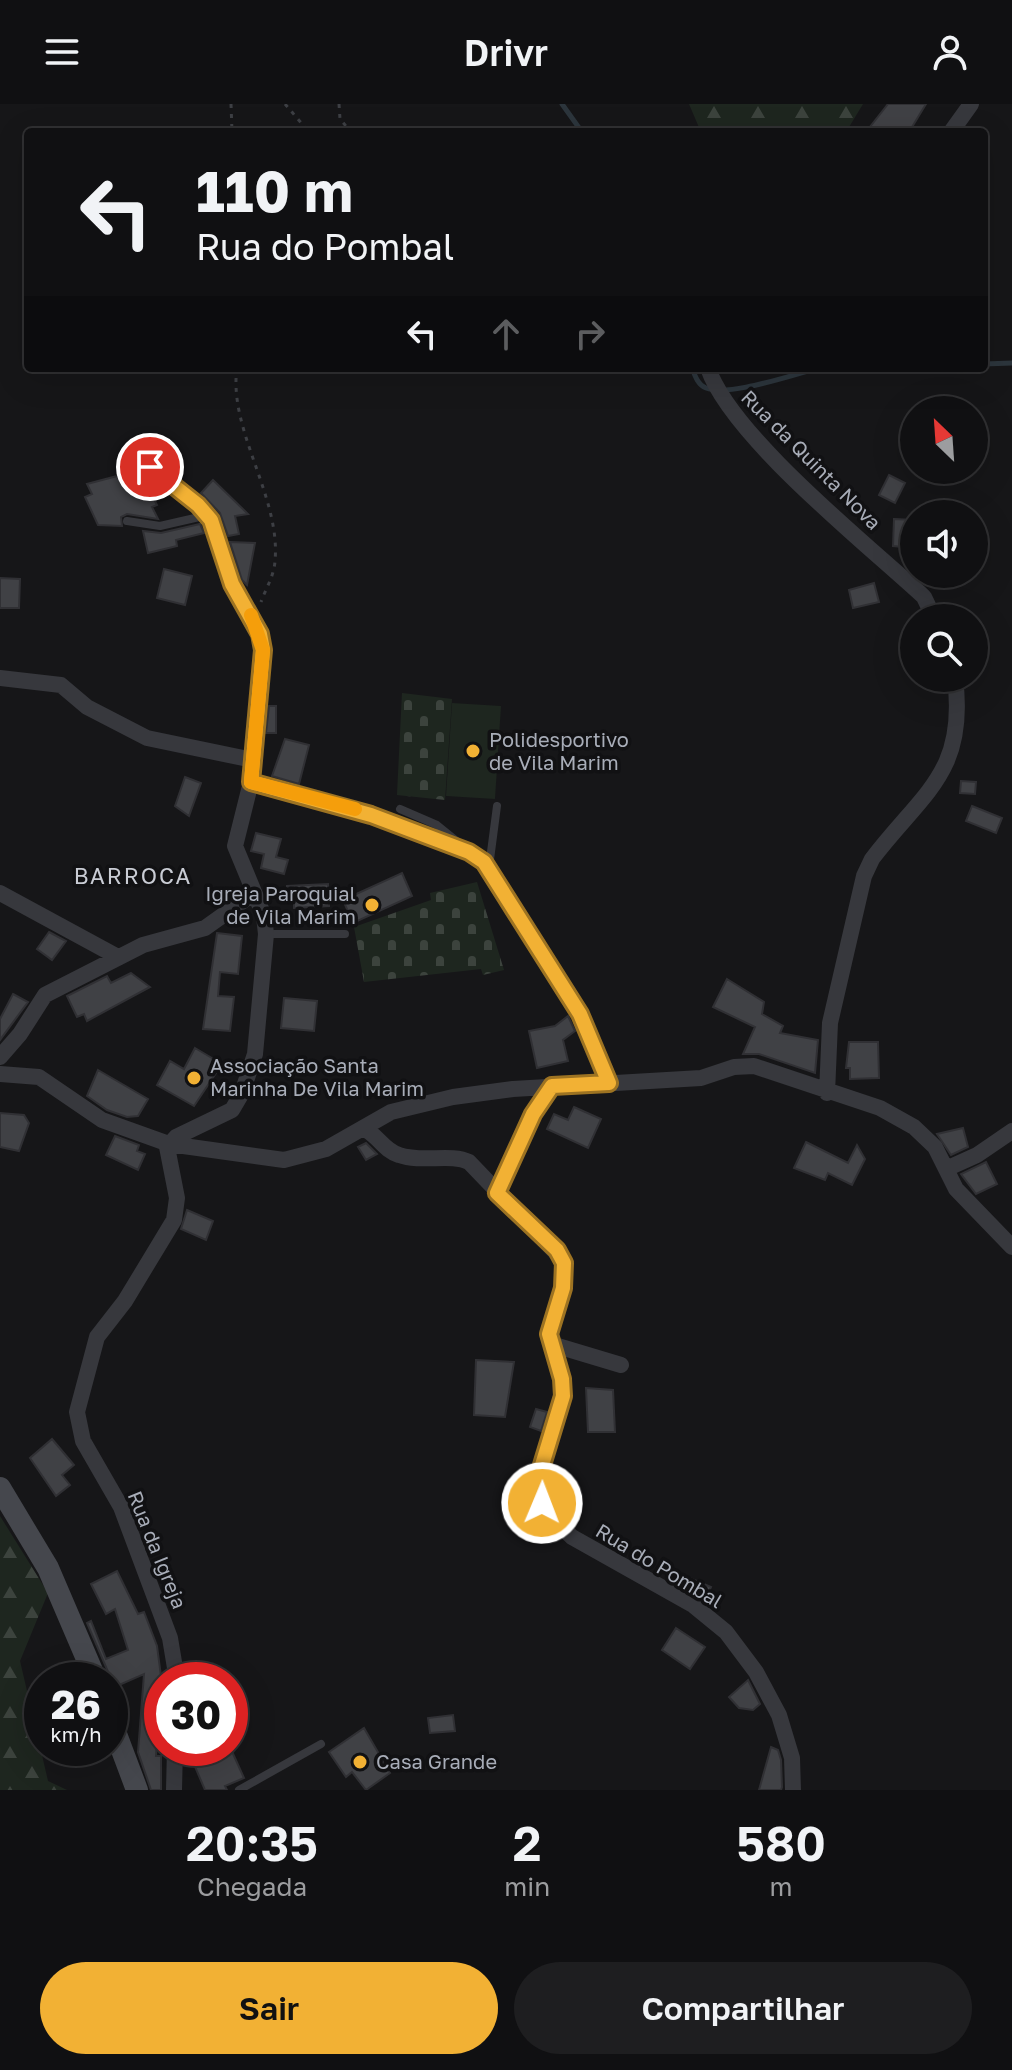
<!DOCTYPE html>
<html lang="pt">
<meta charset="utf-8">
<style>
:root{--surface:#101012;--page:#1e1e20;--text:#f1f3f6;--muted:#9c9d9f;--line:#303032;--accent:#f2b134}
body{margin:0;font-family:"Golos Text",sans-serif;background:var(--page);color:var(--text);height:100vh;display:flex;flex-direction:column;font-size:30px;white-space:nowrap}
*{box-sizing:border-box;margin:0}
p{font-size:26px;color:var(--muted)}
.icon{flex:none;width:44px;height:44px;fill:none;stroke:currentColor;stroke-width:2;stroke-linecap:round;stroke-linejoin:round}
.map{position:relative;height:1686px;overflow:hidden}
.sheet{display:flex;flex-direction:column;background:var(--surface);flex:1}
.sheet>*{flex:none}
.top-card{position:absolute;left:24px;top:24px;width:964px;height:244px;border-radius:8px;box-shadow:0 8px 32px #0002,0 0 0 2px var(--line);background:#101012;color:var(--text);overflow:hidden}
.needle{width:52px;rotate:335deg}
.buttons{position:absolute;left:900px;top:292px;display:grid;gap:16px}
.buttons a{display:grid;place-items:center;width:88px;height:88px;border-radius:50%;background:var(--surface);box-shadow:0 8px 32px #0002,0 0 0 2px var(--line);font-size:40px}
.speed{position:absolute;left:24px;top:1558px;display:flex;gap:16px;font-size:40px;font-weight:700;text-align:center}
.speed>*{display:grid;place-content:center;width:104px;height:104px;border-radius:50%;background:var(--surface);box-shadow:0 8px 32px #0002,0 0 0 2px var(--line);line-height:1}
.speed small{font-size:20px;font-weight:400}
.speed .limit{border:12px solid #d22;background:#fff;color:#111}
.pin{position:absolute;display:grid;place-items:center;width:68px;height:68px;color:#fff;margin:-34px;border:4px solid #fff;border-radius:50%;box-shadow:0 2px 8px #0007}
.me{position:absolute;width:88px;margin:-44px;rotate:1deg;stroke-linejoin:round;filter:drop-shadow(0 0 6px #0008)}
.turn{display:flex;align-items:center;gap:28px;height:168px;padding:0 40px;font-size:36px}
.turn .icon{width:104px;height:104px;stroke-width:2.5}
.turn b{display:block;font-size:56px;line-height:68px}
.lanes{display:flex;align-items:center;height:76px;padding:0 40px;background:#0003;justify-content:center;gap:40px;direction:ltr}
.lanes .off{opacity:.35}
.eta{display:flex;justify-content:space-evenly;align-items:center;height:136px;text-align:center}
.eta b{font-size:48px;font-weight:600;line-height:56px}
.cta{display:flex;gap:16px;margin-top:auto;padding:16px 40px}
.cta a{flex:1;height:92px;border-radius:48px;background:var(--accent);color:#111;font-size:32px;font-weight:600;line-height:92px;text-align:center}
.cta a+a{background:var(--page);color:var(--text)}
header{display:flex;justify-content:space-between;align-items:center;height:104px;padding:0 40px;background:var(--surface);font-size:36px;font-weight:600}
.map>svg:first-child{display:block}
.green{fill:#1e261f}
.forest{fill:url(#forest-firs)}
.cemetery{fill:url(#cemetery-stones)}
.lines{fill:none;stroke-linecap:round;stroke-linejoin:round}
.stream{stroke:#2c353c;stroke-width:5}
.building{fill:#404145;stroke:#303034;stroke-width:2}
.path{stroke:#3d3f44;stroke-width:3;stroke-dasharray:4 6;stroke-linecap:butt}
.lane{stroke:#37383d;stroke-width:8}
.street{stroke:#37383d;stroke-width:16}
.secondary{stroke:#45474d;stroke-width:22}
.route-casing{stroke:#9d7322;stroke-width:20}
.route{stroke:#f2b134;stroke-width:14}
.slow{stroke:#f59e0b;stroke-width:14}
.poi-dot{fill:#f2b134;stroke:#111113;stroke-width:3}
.labels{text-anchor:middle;stroke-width:7;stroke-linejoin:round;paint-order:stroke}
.street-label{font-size:20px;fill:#a8adb8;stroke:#111113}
.poi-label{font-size:20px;fill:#a8adb8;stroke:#111113;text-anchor:start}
.neighbourhood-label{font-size:22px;letter-spacing:2px;fill:#c9ccd4;stroke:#111113}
</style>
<header><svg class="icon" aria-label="menu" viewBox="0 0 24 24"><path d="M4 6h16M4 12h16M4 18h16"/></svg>Drivr<svg class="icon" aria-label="person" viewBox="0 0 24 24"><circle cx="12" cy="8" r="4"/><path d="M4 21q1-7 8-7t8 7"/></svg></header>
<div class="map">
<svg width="1012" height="1686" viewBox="0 0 1012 1686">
<defs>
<pattern id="forest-firs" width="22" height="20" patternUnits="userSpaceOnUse" patternTransform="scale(2)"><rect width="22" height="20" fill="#1e261f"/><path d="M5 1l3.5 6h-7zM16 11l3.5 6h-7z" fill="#3c433d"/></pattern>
<pattern id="cemetery-stones" width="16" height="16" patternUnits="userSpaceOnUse" patternTransform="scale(2)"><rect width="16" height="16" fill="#1e261f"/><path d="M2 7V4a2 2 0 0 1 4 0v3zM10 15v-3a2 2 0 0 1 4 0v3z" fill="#3c433d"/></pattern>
</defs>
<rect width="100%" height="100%" fill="#161618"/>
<path class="green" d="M452,599L501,602L495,695L446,692Z"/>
<path class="forest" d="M689,0H863L846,28H701Z
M0,1412L48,1489L20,1557L48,1677L67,1686H0Z"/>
<path class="cemetery" d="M402,589L452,595L445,696L397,691Z
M477,778L504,866L483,871L481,865L364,878L354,823L431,796L430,789Z"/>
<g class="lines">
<path class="stream" d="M562,0L582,28
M984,260L1012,259
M692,264C695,272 698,281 706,284C731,293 793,270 820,264"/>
</g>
<path class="building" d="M888,0H926L909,28H866Z
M140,366L161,392L154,395L157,401L152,403L158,415L127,410L121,413L122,422L98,421L85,393L92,390L87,380Z
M889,371L905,379L895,399L879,391Z
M213,376L248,410L235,412L239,430L228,432L220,409L201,389Z
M894,415L914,416V444L893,442Z
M200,420L204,429L176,436L177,442L148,449L143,427L161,429Z
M230,438L255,439L247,481L242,476Z
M164,465L192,472L185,501L157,494Z
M0,474L20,475L19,504H0Z
M874,479L879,498L853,504L849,486Z
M269,602H276V629H266Z
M285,635L309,641L299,680L272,672Z
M185,673L201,679L189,712L175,702Z
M961,677L976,678L975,690L960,689Z
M972,702L1002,714L996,729L966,717Z
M256,729L281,735L276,753L288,756L284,770L261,764L264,750L251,747Z
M402,769L412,792L353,819L343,796Z
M328,780L329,802L294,804V794L287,795V782Z
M49,828L66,837L52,856L37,845Z
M217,829L242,832L238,870L220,868L218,892L234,893L230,927L203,925Z
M131,869L150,883L87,917L84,910L77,913L67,892L107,872L111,879Z
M727,875L764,898L762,910L783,922L780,929L818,936L815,969L759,950H743L755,923L713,903Z
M13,890L28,898L0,936V915Z
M284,894L317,897L314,927L281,924Z
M568,912L575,927L563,936L568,957L537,964L529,927L555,922Z
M849,938H878L879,974L850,975V964H846Z
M195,944L222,960L194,1002L157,981L170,957L184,965Z
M98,966L148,995L138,1012L127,1013L107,1006L87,992Z
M574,1003L601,1015L588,1044L547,1025L554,1010L568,1016Z
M0,1009L24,1011L29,1019L19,1047L0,1043Z
M963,1024L968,1043L951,1051L937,1030Z
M115,1032L139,1041L137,1047L145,1050L138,1066L106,1051Z
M806,1038L848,1059L857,1041L865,1055L852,1081L828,1069L825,1076L794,1064Z
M366,1039L377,1050L366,1056L358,1043Z
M986,1058L997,1080L976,1090L961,1070Z
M187,1106L213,1117L206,1136L181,1125Z
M476,1256L514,1258L505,1313L474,1311Z
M586,1284L613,1286L615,1328H588Z
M536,1305L547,1308L541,1327L530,1323Z
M52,1335L74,1361L62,1371L70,1381L56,1392L30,1354Z
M117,1467L138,1510L144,1508L157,1542L161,1572L156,1652H161V1686H151L138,1648L144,1570L110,1585L109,1570L87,1519L91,1517L106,1555L128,1546L115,1505L106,1510L91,1480Z
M692,1475L711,1483L705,1496L688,1485Z
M676,1524L705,1543L690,1565L662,1546Z
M748,1576L760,1600L753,1606L739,1604L729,1593Z
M453,1611L455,1627L430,1629L428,1614Z
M364,1624L390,1669L366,1686L352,1668L346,1673L329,1648Z
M230,1643L244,1674L225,1682L227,1686H205L193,1658Z
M771,1643L778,1646L781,1656L782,1683L781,1686H759Z"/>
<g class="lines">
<path class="path" d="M231,0L232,28
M285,0L309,28
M339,0L340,15L351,28
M237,264C228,326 281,393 275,457C274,472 266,484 261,498"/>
<path class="lane" d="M127,417L160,422L208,411
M400,705L437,721L458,738
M489,763L497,702
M266,830H345
M239,1686L321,1640"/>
<path class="street" d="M951,28L971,0
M708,264C731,332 868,441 924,493L934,514
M150,363L198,401L211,416L232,480L260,530L263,546L251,678L235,742L264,812L266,830L255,950L242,989L232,1006L176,1033L167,1043L177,1094L174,1116L125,1197L97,1233L77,1308L83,1337L121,1403L170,1534L177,1576
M0,574L61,581L87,603L147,634L253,656
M251,678L371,711L469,748L484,758L580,910L609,979
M0,789L118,853
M0,953L20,930L45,891L143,841L205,824L254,789
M0,970L39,973L102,1016L169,1040L284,1056L326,1045L391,1008L453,993L513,985L701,974L734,963L754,962L880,1004L914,1023L935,1043L956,1085L1012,1143
M827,989L830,919L864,772L872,755C923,688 967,669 955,574
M363,1024C378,1031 383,1046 399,1051C422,1059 451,1049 469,1058L563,1156V1184L549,1230L562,1275L563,1292L542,1361L540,1389L545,1407L572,1433L693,1501L726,1528L756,1568L779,1611L792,1654L793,1686
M946,1065L977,1051L1012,1027
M497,1089L536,1003L552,982
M551,1240L621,1261
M174,1686L175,1644"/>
<path class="secondary" d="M0,1384L48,1464L96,1576
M110,1614L137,1686"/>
</g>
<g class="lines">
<g class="route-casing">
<path id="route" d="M150,363L198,401L211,416L232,480L260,530L263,546L251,678L371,711L469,748L484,758L580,910L609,979L552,982L533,1010L497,1089L557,1146L564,1159L563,1184L549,1230L562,1275L563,1292L542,1361V1399"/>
</g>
<use href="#route" class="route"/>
<path class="slow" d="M251,511L263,546L251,678L355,705"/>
</g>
<g class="poi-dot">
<circle cx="473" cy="647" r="8"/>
<circle cx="372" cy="801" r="8"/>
<circle cx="194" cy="974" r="8"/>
<circle cx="360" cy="1658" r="8"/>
</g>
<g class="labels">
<g class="street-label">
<text transform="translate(811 356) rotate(45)" y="7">Rua da Quinta Nova</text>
<text transform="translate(157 1446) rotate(68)" y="7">Rua da Igreja</text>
<text transform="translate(659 1462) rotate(31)" y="7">Rua do Pombal</text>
</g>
<g class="poi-label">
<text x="489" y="643">Polidesportivo<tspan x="489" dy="23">de Vila Marim</tspan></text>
<text x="356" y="797" text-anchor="end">Igreja Paroquial<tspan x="356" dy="23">de Vila Marim</tspan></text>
<text x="210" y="969">Associação Santa<tspan x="210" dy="23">Marinha De Vila Marim</tspan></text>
<text x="376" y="1665">Casa Grande</text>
</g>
<g class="neighbourhood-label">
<text x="133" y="780">BARROCA</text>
</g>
</g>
</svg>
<div class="buttons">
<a><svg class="needle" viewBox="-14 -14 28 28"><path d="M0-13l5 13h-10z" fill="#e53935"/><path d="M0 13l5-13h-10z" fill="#9c9d9f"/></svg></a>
<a><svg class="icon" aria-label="sound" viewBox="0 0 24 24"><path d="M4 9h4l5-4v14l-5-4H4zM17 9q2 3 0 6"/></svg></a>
<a><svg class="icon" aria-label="search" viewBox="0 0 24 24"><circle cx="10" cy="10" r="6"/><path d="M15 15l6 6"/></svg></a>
</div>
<div class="speed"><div>26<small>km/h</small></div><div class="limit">30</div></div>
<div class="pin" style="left:150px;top:363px;background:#d93025"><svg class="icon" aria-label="arrive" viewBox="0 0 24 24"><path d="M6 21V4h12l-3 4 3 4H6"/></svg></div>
<svg class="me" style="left:542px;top:1399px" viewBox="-20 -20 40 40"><circle r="17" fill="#f2b134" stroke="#fff" stroke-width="3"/><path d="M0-11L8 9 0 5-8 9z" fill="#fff"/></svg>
<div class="top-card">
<div class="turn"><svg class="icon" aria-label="left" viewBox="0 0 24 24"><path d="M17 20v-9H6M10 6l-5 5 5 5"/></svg><div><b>110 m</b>Rua do Pombal</div></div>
<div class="lanes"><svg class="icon" aria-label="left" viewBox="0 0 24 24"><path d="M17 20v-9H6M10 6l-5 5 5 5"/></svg><svg class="icon off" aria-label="ahead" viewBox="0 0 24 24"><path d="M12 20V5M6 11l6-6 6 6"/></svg><svg class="icon off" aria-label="right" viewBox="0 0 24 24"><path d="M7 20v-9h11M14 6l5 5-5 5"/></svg></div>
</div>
</div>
<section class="sheet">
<div class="eta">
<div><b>20:35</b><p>Chegada</p></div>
<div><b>2</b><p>min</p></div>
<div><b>580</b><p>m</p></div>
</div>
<div class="cta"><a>Sair</a><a>Compartilhar</a></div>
</section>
